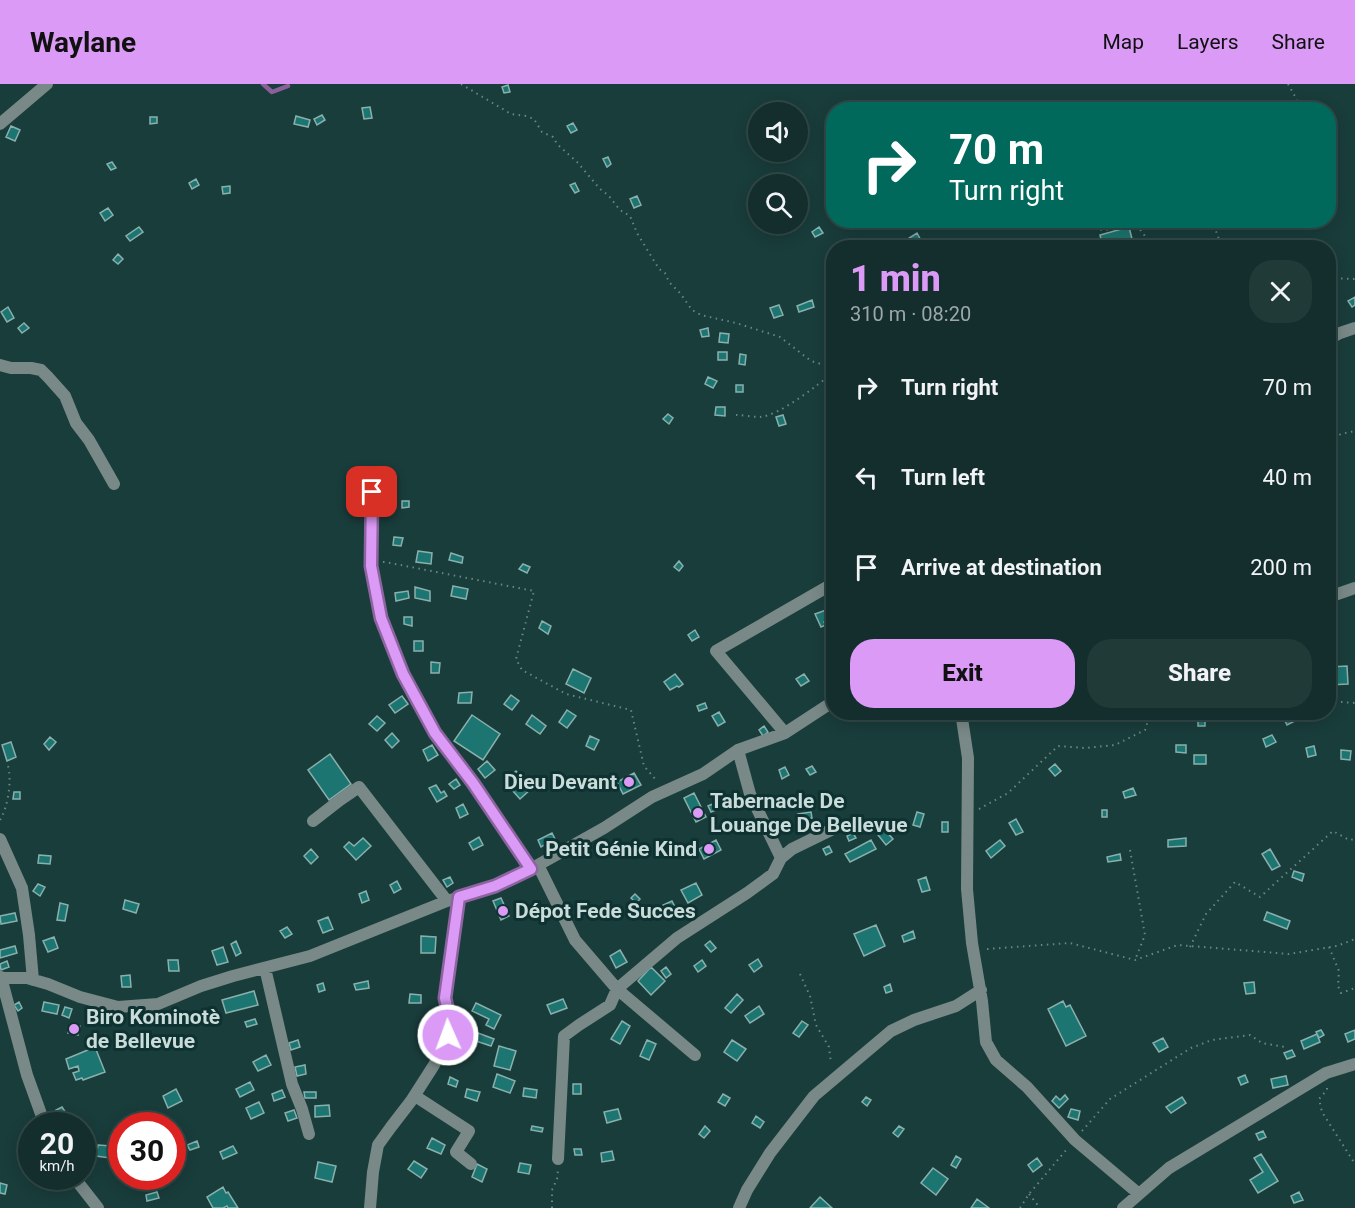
<!DOCTYPE html>
<meta charset="utf-8">
<style>
:root{--surface:#132e2c;--page:#203a38;--text:#f1f3f6;--muted:#9da8a9;--line:#324a48;--accent:#da9af6}
body{margin:0;font-family:Roboto,sans-serif;background:var(--page);color:var(--text);height:100vh;display:flex;flex-direction:column;font-size:22px;white-space:nowrap}
*{box-sizing:border-box;margin:0}
p{font-size:20px;color:var(--muted)}
.icon{flex:none;width:33px;height:33px;fill:none;stroke:currentColor;stroke-width:2;stroke-linecap:round;stroke-linejoin:round}
.map{position:relative;flex:1;overflow:hidden}
.sheet{position:absolute;left:826px;top:156px;width:510px;height:480px;display:flex;flex-direction:column;background:var(--surface);border-radius:24px;box-shadow:0 3px 15px #0003,0 0 0 2px var(--line)}
.sheet>*{flex:none}
.banner{position:absolute;left:826px;top:18px;width:510px;height:126px;border-radius:24px;box-shadow:0 3px 15px #0003,0 0 0 2px var(--line);background:#00695c;color:#fff;overflow:hidden}
.buttons{position:absolute;left:748px;top:18px;display:grid;gap:12px}
.buttons a{display:grid;place-items:center;width:60px;height:60px;border-radius:50%;background:var(--surface);box-shadow:0 3px 15px #0003,0 0 0 2px var(--line);font-size:30px}
.speed{position:absolute;left:18px;top:1028px;display:flex;gap:12px;font-size:30px;font-weight:700;text-align:center}
.speed>*{display:grid;place-content:center;width:78px;height:78px;border-radius:50%;background:var(--surface);box-shadow:0 3px 15px #0003,0 0 0 2px var(--line);line-height:1}
.speed small{font-size:15px;font-weight:400}
.speed .limit{border:9px solid #d22;background:#fff;color:#111}
.pin{position:absolute;display:grid;place-items:center;width:51px;height:51px;color:#fff;margin:-26px;border-radius:12px;box-shadow:0 3px 9px #0006}
.me{position:absolute;width:66px;margin:-33px;rotate:358deg;stroke-linejoin:round;filter:drop-shadow(0 0 4px #0008)}
.turn{display:flex;align-items:center;gap:21px;height:126px;padding:0 24px;font-size:27px}
.turn .icon{width:78px;height:78px;stroke-width:2.5}
.turn b{display:block;font-size:42px;line-height:51px}
.round{display:grid;place-items:center;flex:none;width:63px;height:63px;border-radius:24px;background:var(--page)}
.overview{display:flex;align-items:center;justify-content:space-between;height:102px;padding:0 24px}
h1{font-size:36px;font-weight:800;line-height:45px;color:var(--accent)}
.action{display:flex;gap:12px;margin-top:auto;padding:12px 24px}
.action a{flex:1;height:69px;border-radius:24px;background:var(--accent);color:#111;font-size:24px;font-weight:800;line-height:69px;text-align:center}
.action a+a{background:var(--page);color:var(--text)}
ul{padding:0;list-style:none}
li{display:flex;align-items:center;gap:18px;height:90px;padding:0 24px}
li div{flex:1}
li b{display:block;font-size:22px}
li em{font-style:normal}
header{display:flex;align-items:center;gap:36px;box-sizing:border-box;height:84px;padding:0 30px;background:var(--accent);color:#111}
header strong{font-size:28px}
nav{display:flex;gap:33px;margin-inline-start:auto;font-size:21px}
.map>svg:first-child{display:block}
.lines{fill:none;stroke-linecap:round;stroke-linejoin:round}
.stream{stroke:#8a609b;stroke-width:4.5}
.building{fill:#1d7571;stroke:#8ab0ad;stroke-width:1.5}
.path{stroke:#698684;stroke-width:2;stroke-dasharray:1.5 4.5;stroke-linecap:butt}
.street{stroke:#798988;stroke-width:12}
.route-casing{stroke:#8e64a0;stroke-width:15}
.route{stroke:#da9af6;stroke-width:10}
.poi-dot{fill:#da9af6;stroke:#0e3231;stroke-width:2}
.labels{text-anchor:middle;stroke-width:6;stroke-linejoin:round;paint-order:stroke}
.poi-label{font-size:21px;font-weight:bold;fill:#c9dcda;stroke:#0e3231;text-anchor:start}
</style>
<header>
<strong>Waylane</strong>
<nav><a>Map</a><a>Layers</a><a>Share</a></nav>
</header>
<div class="map">
<svg width="1355" height="1124" viewBox="0 0 1355 1124">
<rect width="100%" height="100%" fill="#193d3b"/>
<g class="lines">
<path class="stream" d="M263,0L272,8L288,2"/>
</g>
<path class="building" d="M508,1L510,8L504,9L502,3Z
M370,23L372,34L364,35L362,24Z
M322,31L325,36L317,41L314,35Z
M296,32L310,36L308,43L294,40Z
M150,33H157V39L150,40Z
M573,39L577,46L571,49L567,42Z
M11,42L20,46L15,57L6,53Z
M608,73L611,80L607,83L603,75Z
M112,78L116,84L111,86L107,80Z
M196,95L199,101L192,105L189,99Z
M575,99L579,107L575,109L570,101Z
M230,102V109L223,110L222,103Z
M637,112L641,121L634,124L630,115Z
M108,124L113,131L105,137L100,129Z
M139,143L143,148L130,157L126,152Z
M819,143L823,149L815,153L812,148Z
M1129,143L1133,159L1115,164H1103L1100,151Z
M917,149L923,160L917,164H910L906,156Z
M118,170L123,175L118,180L113,176Z
M834,178V184L828,187L826,181Z
M1355,213V221L1352,223L1348,217Z
M812,216L814,223L799,228L797,222Z
M779,221L783,231L774,234L770,224Z
M8,223L14,234L7,238L1,228Z
M24,239L29,244L22,249L18,244Z
M708,244L709,252L702,253L700,246Z
M720,249L729,250L728,259L719,258Z
M718,268H727V276H718Z
M740,270L746,271L745,281L739,280Z
M708,293L717,297L713,304L705,300Z
M736,301H743V308H736Z
M716,323H725V332L715,331Z
M668,330L673,334L669,340L663,335Z
M783,331L786,340L779,342L776,333Z
M402,417H409V423L402,424Z
M394,453L403,454L401,462L393,461Z
M418,467L432,469L431,480L416,478Z
M451,469L463,473L462,479L449,476Z
M679,477L683,482L679,487L674,483Z
M523,480L530,483L527,489L519,485Z
M453,502L468,505L466,515L451,512Z
M415,503L430,507V517L415,514Z
M408,507L409,514L396,517L395,509Z
M1329,519H1335L1336,542H1329Z
M829,525L833,534L824,538L826,541L821,543L815,530Z
M404,533H412V542L404,540Z
M542,537L551,542L548,550L539,544Z
M695,546L699,553L692,557L688,551Z
M414,557H423V567H414Z
M431,578L440,579L439,589H431Z
M1347,582L1348,600L1329,601V583Z
M573,585L591,594L584,609L566,600Z
M675,590L683,600L679,603L677,602L670,606L664,598Z
M804,590L809,597L801,602L796,595Z
M472,608L471,619H458L459,609Z
M511,611L519,617L512,626L504,620Z
M402,612L408,620L395,629L389,621Z
M705,619L707,624L699,627L697,622Z
M567,626L576,632L567,644L559,638Z
M719,628L725,638L718,642L712,632Z
M1198,628H1205V642H1198Z
M1288,628H1301L1303,633L1287,641L1282,631Z
M472,631L500,650L483,676L454,657Z
M532,631L546,642L540,650L526,640Z
M377,632L385,639L377,647L369,640Z
M764,642L768,648L763,652L759,646Z
M392,649L399,657L392,664L385,656Z
M1272,651L1276,658L1266,663L1263,655Z
M590,652L599,656L594,666L586,662Z
M50,653L56,658L49,666L44,660Z
M11,658L16,673L7,677L2,661Z
M432,661L438,671L428,677L423,666Z
M1176,661H1186V669L1176,668Z
M1314,662L1316,671L1308,673L1306,664Z
M1341,666L1351,667L1350,676L1341,675Z
M330,670L351,700L329,716L308,686Z
M1194,671H1206V680H1194Z
M487,677L495,686L485,694L478,685Z
M1055,680L1061,687L1055,692L1049,685Z
M812,682L816,688L810,691L806,685Z
M785,683L789,691L782,695L779,686Z
M516,687L531,705L520,715L504,697Z
M634,689L641,701L623,710L617,698Z
M456,695L460,701L454,705L449,700Z
M436,701L441,709L444,707L447,712L437,718L429,704Z
M1133,704L1136,711L1125,714L1123,708Z
M14,708H20V715H13Z
M694,709L706,733L696,738L684,714Z
M715,719L718,725L711,728L708,722Z
M463,720L468,730L460,734L456,724Z
M1102,726H1107V733H1102Z
M811,728L812,734L799,736L798,730Z
M917,728L924,730L920,743L913,741Z
M1016,735L1023,748L1016,751L1009,739Z
M942,738H948V748H942Z
M885,746L893,755L886,761L878,751Z
M552,749L555,755L541,763L538,756Z
M853,749L856,754L849,757L847,752Z
M479,753L483,761L473,766L469,759Z
M363,754L371,762L356,776L344,763L349,758L354,762Z
M1186,754V762L1168,763V756Z
M716,756L721,766L704,775L699,765Z
M871,756L876,765L850,778L845,770Z
M1000,756L1005,762L991,774L986,767Z
M829,762L832,768L826,771L823,765Z
M311,765L318,773L311,780L304,772Z
M1270,765L1280,782L1272,786L1262,770Z
M1120,770L1121,776L1108,778L1107,773Z
M39,771L51,772L50,780L38,779Z
M1294,787L1304,790L1302,797L1292,793Z
M450,793L453,799L447,803L443,796Z
M926,793L930,806L922,808L918,796Z
M397,797L401,805L394,809L390,801Z
M696,799L702,811L688,819L681,806Z
M38,800L45,803L40,812L33,807Z
M366,807L369,816L362,819L359,810Z
M635,810L640,815L636,819L631,814Z
M501,814L509,832L501,836L493,817Z
M125,816L139,820L136,829L123,825Z
M672,817L676,825L667,829L663,821Z
M60,819L68,821L65,837L57,836Z
M1267,828L1290,837L1287,845L1264,836Z
M15,829L17,837L1,840L0,832Z
M328,833L333,845L323,849L318,837Z
M876,841L885,862L864,872L854,850Z
M287,843L292,850L285,854L280,847Z
M913,847L915,854L904,858L902,852Z
M421,852L436,853L435,869H421Z
M54,853L58,864L48,868L43,857Z
M236,857L241,869L236,872L231,860Z
M710,857L716,864L711,868L705,861Z
M15,862L17,869L0,874V866Z
M223,863L228,878L217,881L212,867Z
M620,866L627,878L616,884L610,872Z
M758,875L762,882L754,888L749,881Z
M168,876H178L179,887H169Z
M702,876L706,882L698,888L694,882Z
M7,877L9,883L1,886L0,880Z
M651,883L665,897L651,911L638,897Z
M666,883L671,890L666,894L661,887Z
M130,891L131,903H122L121,892Z
M368,897L369,904L356,906L354,900Z
M1254,898L1255,909L1246,910L1244,899Z
M323,899L325,906L319,908L317,901Z
M890,900L892,907L886,909L884,903Z
M254,907L258,921L226,929L222,916Z
M410,910L421,911V919H409Z
M737,910L743,916L731,929L725,924Z
M563,915L567,924L551,930L547,921Z
M1063,917L1066,923L1070,921L1086,952L1066,962L1048,925Z
M19,918L22,924L18,927L14,921Z
M44,918L59,921L57,930L42,927Z
M476,919L501,931L494,945L486,941L489,935L472,927Z
M759,922L764,930L750,939L745,932Z
M65,923L72,925L69,934L62,931Z
M107,929L111,936L104,940L100,933Z
M255,935L257,940L247,943L245,938Z
M622,937L630,942L620,960L611,955Z
M802,937L808,941L799,953L793,949Z
M71,940L80,942L78,951L68,949Z
M470,946L494,955L491,962L467,954Z
M1321,946L1324,951L1319,954L1316,948Z
M1355,946V955L1348,958L1345,950Z
M1317,950L1320,958L1304,965L1301,957Z
M1163,954L1168,963L1159,968L1153,959Z
M298,956L300,963L291,966L289,959Z
M647,956L656,960L649,976L640,972Z
M732,956L746,965L737,977L724,968Z
M499,962L516,967L510,986L494,982Z
M95,963L105,988L83,996L82,994L76,996L73,989L79,987L78,982L69,985L66,975Z
M1292,966L1295,972L1287,975L1284,969Z
M266,971L271,981L258,987L253,978Z
M305,981L306,990L297,992L295,983Z
M497,990L515,997L510,1009L493,1003Z
M1245,991L1248,998L1241,1001L1238,994Z
M1286,992L1288,1001L1273,1004L1271,995Z
M450,993L458,997L456,1003L448,1000Z
M250,998L254,1006L240,1013L236,1005Z
M573,1000H581V1010H573Z
M524,1004L537,1006L536,1014L523,1012Z
M176,1005L182,1017L168,1024L163,1012Z
M467,1005L480,1008L477,1017L465,1013Z
M282,1006L285,1013L274,1017L272,1010Z
M304,1008H316V1014H305Z
M723,1010L730,1014L725,1022L718,1018Z
M1065,1011L1068,1015L1059,1024L1052,1017L1056,1012L1060,1016Z
M866,1013L871,1016L867,1022L862,1018Z
M1182,1013L1186,1019L1171,1029L1166,1023Z
M259,1018L264,1029L251,1035L246,1024Z
M329,1021L330,1032L315,1033V1022Z
M62,1023L66,1029L60,1033L56,1026Z
M618,1025L621,1035L607,1039L604,1028Z
M1071,1025L1080,1027L1078,1036L1068,1033Z
M294,1026L297,1034L288,1037L285,1029Z
M756,1032L764,1038L760,1044L752,1039Z
M532,1042L543,1044L542,1048L531,1046Z
M705,1042L710,1047L704,1054L699,1050Z
M899,1042L904,1045L898,1053L893,1049Z
M1263,1047L1266,1053L1259,1056L1256,1050Z
M432,1054L445,1061L441,1070L427,1064Z
M197,1057L199,1063L190,1066L187,1061Z
M98,1061L111,1062L110,1074L96,1072Z
M233,1062L237,1069L223,1075L220,1068Z
M574,1065H581L582,1071H575Z
M612,1067L614,1076L602,1078L601,1069Z
M1261,1070L1278,1097L1258,1109L1250,1096L1263,1088L1254,1074Z
M956,1072L961,1075L956,1084L951,1081Z
M1037,1074L1042,1081L1033,1088L1028,1081Z
M414,1077L427,1085L421,1094L408,1085Z
M318,1078L336,1082L332,1098L315,1094Z
M520,1079L531,1081L529,1090L518,1088Z
M477,1080L487,1085L482,1098L472,1093Z
M933,1084L948,1095L936,1111L921,1099Z
M124,1092H152L153,1096L125,1100Z
M0,1099L7,1101L5,1110L0,1109Z
M223,1103L226,1109L228,1108L238,1124H228L227,1122L223,1124H213L207,1113Z
M157,1108L159,1114L147,1117L146,1111Z
M1299,1108L1303,1116L1294,1119L1291,1112Z
M820,1113L832,1124H810Z
M977,1115L989,1124H971Z"/>
<g class="lines">
<path class="path" d="M461,0L511,30L526,32L534,35L542,48L553,53L557,60L578,79L600,105L608,111L620,126L630,132L637,149L659,185L665,189L669,198L680,209L692,226L701,231L736,239L780,253L811,277L834,284
M1288,0L1296,14L1299,26
M1087,136L1092,144C1108,149 1118,143 1132,136
M1133,136L1154,164
M1212,136L1222,164
M1329,194L1355,195
M736,331C743,331 752,333 760,333C781,331 817,301 834,288
M1329,357L1341,350L1355,347
M383,478H385L534,507L516,575L522,586L566,610L631,626L644,682L656,696
M1329,617L1355,619
M979,725L1008,709L1058,662L1085,664L1115,661L1145,646L1151,628
M0,736C8,723 12,696 8,682
M1130,766L1145,851L1135,876
M1190,863L1206,830L1235,798L1260,813L1333,747L1349,756L1355,755
M1329,863L1339,887L1338,902L1341,909L1355,904
M987,865L1070,859L1135,876L1178,861L1289,870L1337,862L1355,855
M800,890L810,912L816,941L829,963L831,979
M1327,1004V1006L1319,1015L1322,1028L1355,1080
M1082,1047L1110,1015L1191,964L1212,956L1250,951L1262,959L1285,963
M1029,1110L1040,1124
M552,1124V1106L557,1095L558,1086
M1020,1124L1029,1110L1067,1065"/>
<path class="street" d="M0,40L47,0
M1329,255L1340,249L1355,244
M0,281L11,284H31L41,286L48,293L65,312L76,339L89,356L114,400
M371,393L372,408L371,482L381,535L403,590L435,649L473,699L531,785
M1329,513L1355,504
M961,628L968,674L967,805L972,859L982,917L986,958L996,976L1027,1003L1075,1056L1139,1110
M785,649L716,567L834,499
M313,737L340,716L359,703L447,817
M0,755L22,804L29,851L33,896
M781,774L792,765L839,742
M538,781L575,856L617,905L695,971
M265,884L292,1000L302,1025L309,1050
M1,893L27,991L45,1041
M0,894H27L48,900L80,913L118,923L158,920L201,902L233,892L310,872L447,817L495,803L538,781L604,744L652,713L703,690L738,666L785,649L834,617
M415,1012L469,1047L456,1068L471,1080
M558,1075L564,952L579,941L610,921L617,905L677,854L747,809L773,790L781,774L750,710L738,666
M73,1092L98,1124
M370,1124L373,1088L378,1061L391,1043L411,1017L434,981L448,951L449,932L445,914L459,813
M739,1124L747,1106L770,1069L814,1012L891,947L914,936L956,922L981,906
M1123,1124L1169,1084L1326,989L1355,980"/>
</g>
<g class="lines">
<g class="route-casing">
<path id="route" d="M372,408L371,482L381,534L403,590L435,649L473,699L531,785L495,802L459,813L445,914L449,932L448,951"/>
</g>
<use href="#route" class="route"/>
</g>
<g class="poi-dot">
<circle cx="629" cy="698" r="6"/>
<circle cx="698" cy="729" r="6"/>
<circle cx="709" cy="765" r="6"/>
<circle cx="503" cy="827" r="6"/>
<circle cx="74" cy="945" r="6"/>
</g>
<g class="labels">
<g class="poi-label">
<text x="617" y="705" text-anchor="end">Dieu Devant</text>
<text x="710" y="724">Tabernacle De<tspan x="710" dy="24">Louange De Bellevue</tspan></text>
<text x="697" y="772" text-anchor="end">Petit Génie Kind</text>
<text x="515" y="834">Dépot Fede Succes</text>
<text x="86" y="940">Biro Kominotè<tspan x="86" dy="24">de Bellevue</tspan></text>
</g>
</g>
</svg>
<div class="buttons">
<a><svg class="icon" aria-label="sound" viewBox="0 0 24 24"><path d="M4 9h4l5-4v14l-5-4H4zM17 9q2 3 0 6"/></svg></a>
<a><svg class="icon" aria-label="search" viewBox="0 0 24 24"><circle cx="10" cy="10" r="6"/><path d="M15 15l6 6"/></svg></a>
</div>
<div class="speed"><div>20<small>km/h</small></div><div class="limit">30</div></div>
<div class="pin" style="left:372px;top:408px;background:#d93025"><svg class="icon" aria-label="arrive" viewBox="0 0 24 24"><path d="M6 21V4h12l-3 4 3 4H6"/></svg></div>
<svg class="me" style="left:448px;top:951px" viewBox="-20 -20 40 40"><circle r="17" fill="#da9af6" stroke="#fff" stroke-width="3"/><path d="M0-11L8 9 0 5-8 9z" fill="#fff"/></svg>
<div class="banner">
<div class="turn"><svg class="icon" aria-label="right" viewBox="0 0 24 24"><path d="M7 20v-9h11M14 6l5 5-5 5"/></svg><div><b>70 m</b>Turn right</div></div>
</div>
<section class="sheet">
<div class="overview"><div><h1>1 min</h1><p>310 m · 08:20</p></div><a class="round"><svg class="icon" aria-label="close" viewBox="0 0 24 24"><path d="M6 6l12 12M18 6L6 18"/></svg></a></div>
<ul>
<li><svg class="icon" aria-label="right" viewBox="0 0 24 24"><path d="M7 20v-9h11M14 6l5 5-5 5"/></svg><div><b>Turn right</b></div><em>70 m</em></li>
<li><svg class="icon" aria-label="left" viewBox="0 0 24 24"><path d="M17 20v-9H6M10 6l-5 5 5 5"/></svg><div><b>Turn left</b></div><em>40 m</em></li>
<li><svg class="icon" aria-label="arrive" viewBox="0 0 24 24"><path d="M6 21V4h12l-3 4 3 4H6"/></svg><div><b>Arrive at destination</b></div><em>200 m</em></li>
</ul>
<div class="action"><a>Exit</a><a>Share</a></div>
</section>
</div>
